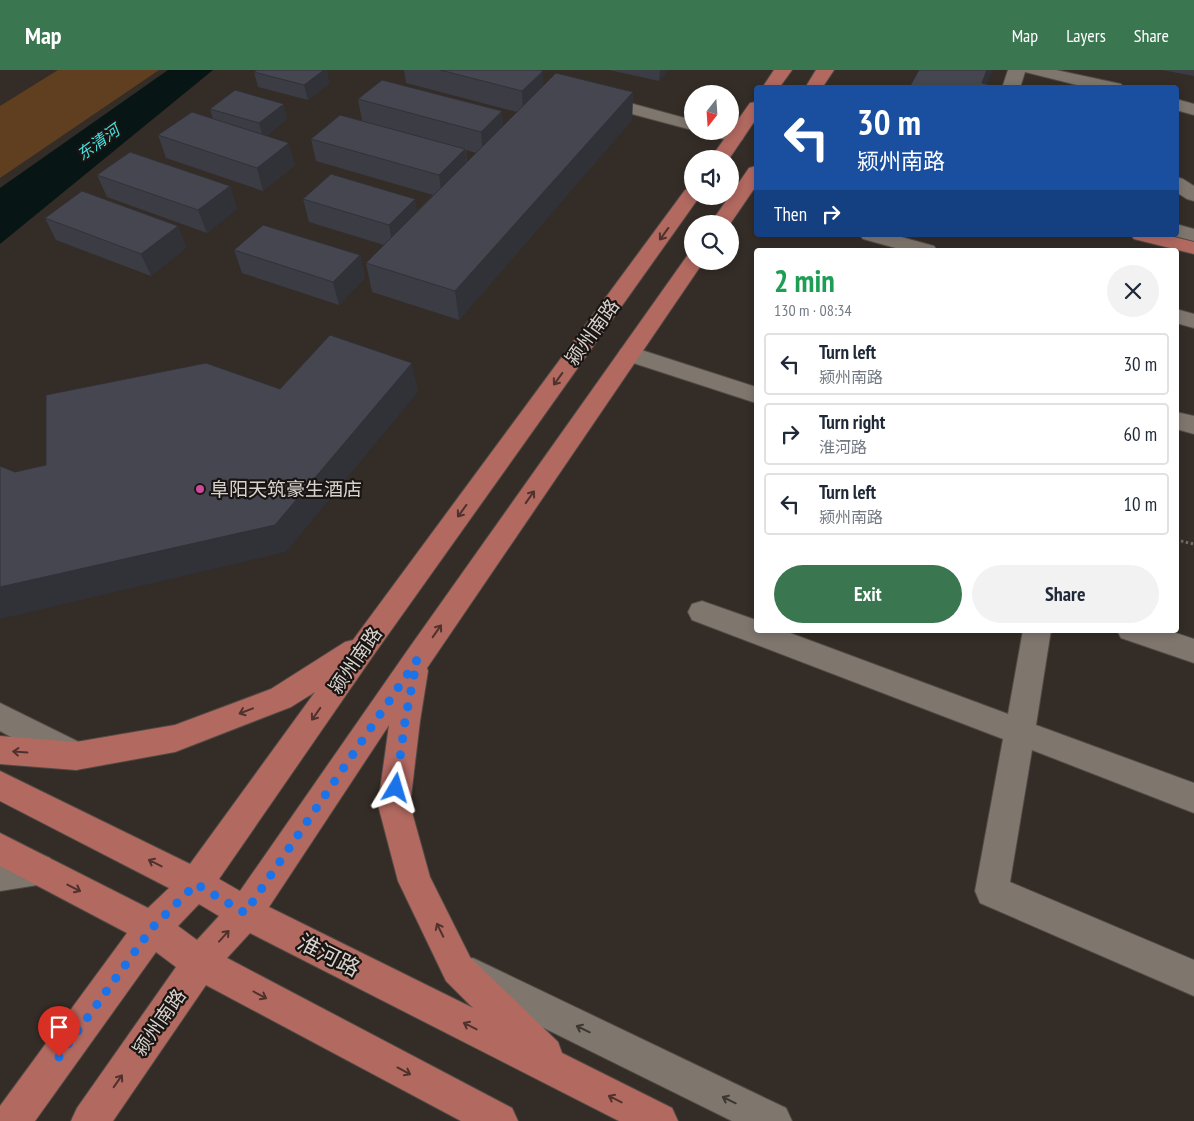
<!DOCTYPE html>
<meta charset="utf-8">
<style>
:root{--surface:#fff;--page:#f2f2f3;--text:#1f2937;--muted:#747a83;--line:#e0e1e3;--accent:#3a7650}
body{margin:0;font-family:"PT Sans Narrow","Noto Sans SC",sans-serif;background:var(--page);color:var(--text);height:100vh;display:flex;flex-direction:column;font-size:19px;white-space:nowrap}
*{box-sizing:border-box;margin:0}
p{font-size:16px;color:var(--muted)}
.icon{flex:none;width:28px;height:28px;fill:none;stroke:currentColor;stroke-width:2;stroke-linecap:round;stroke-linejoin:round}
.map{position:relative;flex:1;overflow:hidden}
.drawer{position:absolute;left:754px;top:178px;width:425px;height:385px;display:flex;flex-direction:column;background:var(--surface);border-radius:5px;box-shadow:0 2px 8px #0003}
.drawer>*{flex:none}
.guide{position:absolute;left:754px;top:15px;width:425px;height:152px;border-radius:5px;box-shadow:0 2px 8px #0003;background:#1a4fa0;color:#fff;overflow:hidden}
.needle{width:32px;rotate:197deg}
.controls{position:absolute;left:684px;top:15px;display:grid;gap:10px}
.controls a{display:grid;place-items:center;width:55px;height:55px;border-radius:50%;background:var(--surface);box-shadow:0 2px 8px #0003;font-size:25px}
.pin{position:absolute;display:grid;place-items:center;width:42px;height:42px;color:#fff;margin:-51px -21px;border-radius:50% 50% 50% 0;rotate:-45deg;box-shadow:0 0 5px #0007}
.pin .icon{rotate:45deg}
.me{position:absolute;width:55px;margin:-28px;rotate:7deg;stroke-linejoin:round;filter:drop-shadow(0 0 4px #0008)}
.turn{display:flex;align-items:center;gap:18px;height:105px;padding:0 20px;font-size:22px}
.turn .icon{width:65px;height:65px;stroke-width:2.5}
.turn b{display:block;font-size:35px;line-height:42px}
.then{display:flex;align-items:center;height:48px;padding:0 20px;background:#0003;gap:10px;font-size:19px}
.round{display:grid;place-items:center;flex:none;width:52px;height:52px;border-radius:26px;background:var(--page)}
.headline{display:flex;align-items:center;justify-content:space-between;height:85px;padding:0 20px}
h1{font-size:30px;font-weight:700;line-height:38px;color:#1e9e55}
.button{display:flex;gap:10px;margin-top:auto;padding:10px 20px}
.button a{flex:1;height:58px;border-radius:30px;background:var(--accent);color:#fff;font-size:20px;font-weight:700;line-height:58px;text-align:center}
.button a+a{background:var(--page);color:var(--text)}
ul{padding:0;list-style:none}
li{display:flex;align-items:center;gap:15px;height:62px;margin:0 10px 8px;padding:0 10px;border:2px solid var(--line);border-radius:5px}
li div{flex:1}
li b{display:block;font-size:19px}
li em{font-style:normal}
header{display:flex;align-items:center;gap:30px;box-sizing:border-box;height:70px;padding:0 25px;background:var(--accent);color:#fff}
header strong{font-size:24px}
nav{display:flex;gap:28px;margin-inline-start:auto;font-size:18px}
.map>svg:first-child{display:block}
.green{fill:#603f21}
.water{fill:#071515}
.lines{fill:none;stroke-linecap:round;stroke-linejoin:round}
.minor-casing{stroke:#514a44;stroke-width:2}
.major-casing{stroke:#514a44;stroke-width:2}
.path{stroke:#716a64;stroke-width:3;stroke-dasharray:2.5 2.5;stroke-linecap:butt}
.minor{fill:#7f766e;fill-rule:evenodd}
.major{fill:#b26960;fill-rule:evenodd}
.wall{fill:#3c3c45;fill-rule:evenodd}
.shaded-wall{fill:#313138}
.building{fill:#464650;stroke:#313138}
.oneway{stroke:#4f322d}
.oneway2{stroke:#3d3732}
.route{stroke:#1a73e8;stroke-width:9;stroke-dasharray:0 16.2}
.hotel-dot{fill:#d1479c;stroke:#191512;stroke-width:2}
.labels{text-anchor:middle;stroke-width:4.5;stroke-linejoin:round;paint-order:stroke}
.far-water-label{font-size:16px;font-style:italic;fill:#49e0e1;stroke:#191512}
.street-label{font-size:19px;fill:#d9d3cf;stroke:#191512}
.poi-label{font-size:19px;fill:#d9d3cf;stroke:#191512;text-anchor:start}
.near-street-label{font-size:22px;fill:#d9d3cf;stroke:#191512}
</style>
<header>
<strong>Map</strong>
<nav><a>Map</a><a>Layers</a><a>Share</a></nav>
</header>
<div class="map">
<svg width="1194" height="1051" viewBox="0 0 1194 1051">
<rect width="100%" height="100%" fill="#342c26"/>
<path class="green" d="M58,0H159L0,108V36Z"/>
<path class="water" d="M168,0H213L0,174V118Z"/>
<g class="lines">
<g class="minor-casing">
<path id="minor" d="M1008,0H1056L1121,14L1123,18H1089L1025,2L1020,18H1002Z
M597,24L692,50V60L591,33L588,29L591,25Z
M1176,29L1194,34V45L1176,40Z
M730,59L742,62L744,66L742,70C732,72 714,69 708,61H730Z
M1176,107L1183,109L1194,116V131L1187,129L1176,122Z
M1176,154L1194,159V171L1171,165H1176Z
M860,165H894L934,176L937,180H903L863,169Z
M1176,239L1194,244V258L1176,253Z
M629,276L756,317V333L621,289L618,284L621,279Z
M1176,342L1194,346V364L1176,359Z
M702,531L756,550V560H782L1008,644L1023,560H1051L1036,655L1194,713V743L1032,680L1010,812L1194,890V926L980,833L975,821L1003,669L692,550L688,542L692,534Z
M1117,560H1167L1194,569V593L1121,568Z
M0,633L87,676L91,686L87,696L76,700L65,696L0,661Z
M38,783L50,788L54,799L50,810L38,815L0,821V789Z
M473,888L786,1038L792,1051H732L461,917L456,905L461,893Z"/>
</g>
<g class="major-casing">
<path id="major" d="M774,0H792L779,18H762Z
M816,0H834L822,18H805Z
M756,32V49L729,89H710L750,33Z
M756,96V116L730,154H710L749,98Z
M692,118V126H700L375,583L219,809L240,821L407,581L687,186L692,185V191H704L427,598L428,601L420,651L410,735L430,807L470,887L558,972L562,983L672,1038L678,1051H619L250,863L227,888L512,1038L518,1051H461L206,915L113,1051H71L77,1038L176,897L156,882L35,1051H0V1036L127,863L0,796V763L148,838L169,818L0,731V701L190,794L315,622L291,637L175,682L76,700L0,694V666L76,672L175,655L271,619L345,572L353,570L685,120ZM389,655L378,735L398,811L446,911L473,938L269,837ZM199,834L219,846L197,870L178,856Z
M1131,165H1166L1194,172V184L1134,169Z"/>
</g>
<path class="path" d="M1176,470L1194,474"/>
<use href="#minor" class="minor"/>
<use href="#major" class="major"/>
</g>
<path class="wall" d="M404,0H540L543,1V15L633,22L632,50L459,250L372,222L366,193L384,175L309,152L303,129L417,141L433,125L316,91L311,69L362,51L358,29L503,56L517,42L406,13ZM466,80L476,83L467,92Z
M609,0H668L659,11Z
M1162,0H1194V6Z
M254,2L330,13L308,30L258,17Z
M210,39L287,49L266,66L295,95L263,121L166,88L158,65L213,49Z
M97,105L230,116L237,139L207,163L107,127Z
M45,148L178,156L186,178L151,206L56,170Z
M234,180L360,185L365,208L339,235L242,203Z"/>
<path class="shaded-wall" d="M324,0H327L330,13L308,30L304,15Z
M660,0H668L659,11Z
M987,0H993L985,18L982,13Z
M543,1L544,23L523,43L522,21Z
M633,22L632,50L459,250L455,221Z
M284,34L287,49L263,68L259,53Z
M502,41L504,63L483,85L481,62Z
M289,73L295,95L263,121L257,98Z
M465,79L468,102L442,128L439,105Z
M230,116L237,139L207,163L198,140Z
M415,129L419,152L393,178L389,155Z
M178,156L186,178L151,206L141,184Z
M360,185L365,208L339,235L333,212Z
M412,293L418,322L286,482L0,549V517Z"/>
<path class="building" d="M257,0H324L304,15L254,2Z
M440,0H540L543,1L522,21Z
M919,0H987L982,13L1001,18H909Z
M556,3L633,22L455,221L366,193Z
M382,10L502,41L481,62L358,29Z
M235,20L284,34L259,53L210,39Z
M192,42L289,73L257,98L158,65Z
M340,45L465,79L439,105L311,69Z
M130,82L230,116L198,140L97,105Z
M331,104L415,129L389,155L303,129Z
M82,121L178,156L141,184L45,148Z
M263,155L360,185L333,212L234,180Z
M330,265L412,293L275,455L0,517V396L15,402L46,395V325L206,293L280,319Z"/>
<defs><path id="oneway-shaft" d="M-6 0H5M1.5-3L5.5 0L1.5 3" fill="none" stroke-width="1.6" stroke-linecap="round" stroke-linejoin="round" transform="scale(1.25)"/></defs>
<g class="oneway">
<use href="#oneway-shaft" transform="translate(664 164) rotate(126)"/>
<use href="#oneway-shaft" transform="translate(558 309) rotate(126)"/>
<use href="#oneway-shaft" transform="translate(530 427) rotate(-55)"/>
<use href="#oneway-shaft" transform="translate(462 441) rotate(126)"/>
<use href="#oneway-shaft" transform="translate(437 561) rotate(-55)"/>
<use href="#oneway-shaft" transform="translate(246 641) rotate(159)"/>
<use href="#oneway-shaft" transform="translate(316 644) rotate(125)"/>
<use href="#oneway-shaft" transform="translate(20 682) rotate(-176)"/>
<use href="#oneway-shaft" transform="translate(155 793) rotate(-153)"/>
<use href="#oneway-shaft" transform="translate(74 818) rotate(27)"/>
<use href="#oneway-shaft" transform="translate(440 860) rotate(-116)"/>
<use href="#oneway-shaft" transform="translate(224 866) rotate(-48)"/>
<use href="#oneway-shaft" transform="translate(260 925) rotate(28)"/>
<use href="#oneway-shaft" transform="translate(470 956) rotate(-153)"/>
<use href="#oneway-shaft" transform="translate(404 1001) rotate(28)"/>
<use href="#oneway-shaft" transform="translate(118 1011) rotate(-55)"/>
<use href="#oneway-shaft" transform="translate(615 1029) rotate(-153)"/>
</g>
<g class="oneway2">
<use href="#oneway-shaft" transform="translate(583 959) rotate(-154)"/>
<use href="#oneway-shaft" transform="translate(729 1030) rotate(-154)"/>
</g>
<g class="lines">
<path class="route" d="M59,987L152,858L196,814L245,843L417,590L405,651L396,718"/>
</g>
<circle class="hotel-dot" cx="200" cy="419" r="5"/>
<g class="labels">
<g class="far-water-label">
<text transform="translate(98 72) rotate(-36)" y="6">东清河</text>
</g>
<g class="street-label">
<text transform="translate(592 262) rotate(-54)" y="7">颍州南路</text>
<text transform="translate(355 590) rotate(-55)" y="7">颍州南路</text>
<text transform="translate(159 952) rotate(-55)" y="7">颍州南路</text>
</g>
<g class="poi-label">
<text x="210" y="426">阜阳天筑豪生酒店</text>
</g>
<g class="near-street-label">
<text transform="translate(329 885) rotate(27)" y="8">淮河路</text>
</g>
</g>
</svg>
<div class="controls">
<a><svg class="needle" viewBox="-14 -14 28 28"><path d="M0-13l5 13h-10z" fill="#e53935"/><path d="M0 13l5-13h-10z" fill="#747a83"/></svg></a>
<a><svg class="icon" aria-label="sound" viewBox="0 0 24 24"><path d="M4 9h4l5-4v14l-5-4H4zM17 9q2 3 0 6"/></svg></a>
<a><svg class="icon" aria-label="search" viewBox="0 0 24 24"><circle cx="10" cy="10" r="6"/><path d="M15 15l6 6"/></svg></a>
</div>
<div class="pin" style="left:59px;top:987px;background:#d93025"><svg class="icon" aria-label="arrive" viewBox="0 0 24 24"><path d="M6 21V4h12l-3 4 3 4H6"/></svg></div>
<svg class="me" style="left:396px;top:718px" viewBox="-20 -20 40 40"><path d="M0-17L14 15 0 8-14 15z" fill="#1a73e8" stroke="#fff" stroke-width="4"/></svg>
<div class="guide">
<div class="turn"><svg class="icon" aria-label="left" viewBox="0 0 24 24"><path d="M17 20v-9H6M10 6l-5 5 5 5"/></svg><div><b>30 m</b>颍州南路</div></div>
<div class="then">Then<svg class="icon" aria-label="right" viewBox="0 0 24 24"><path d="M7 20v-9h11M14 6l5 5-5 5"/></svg></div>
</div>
<section class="drawer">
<div class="headline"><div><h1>2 min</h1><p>130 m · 08:34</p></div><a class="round"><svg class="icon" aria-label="close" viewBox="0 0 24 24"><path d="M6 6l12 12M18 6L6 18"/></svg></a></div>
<ul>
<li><svg class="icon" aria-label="left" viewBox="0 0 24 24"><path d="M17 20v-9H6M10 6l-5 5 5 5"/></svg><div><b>Turn left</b><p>颍州南路</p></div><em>30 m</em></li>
<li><svg class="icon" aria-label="right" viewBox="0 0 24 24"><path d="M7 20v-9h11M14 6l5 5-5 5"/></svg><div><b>Turn right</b><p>淮河路</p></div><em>60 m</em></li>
<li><svg class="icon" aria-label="left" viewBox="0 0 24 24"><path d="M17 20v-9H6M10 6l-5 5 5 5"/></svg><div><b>Turn left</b><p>颍州南路</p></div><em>10 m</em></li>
</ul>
<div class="button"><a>Exit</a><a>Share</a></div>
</section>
</div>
